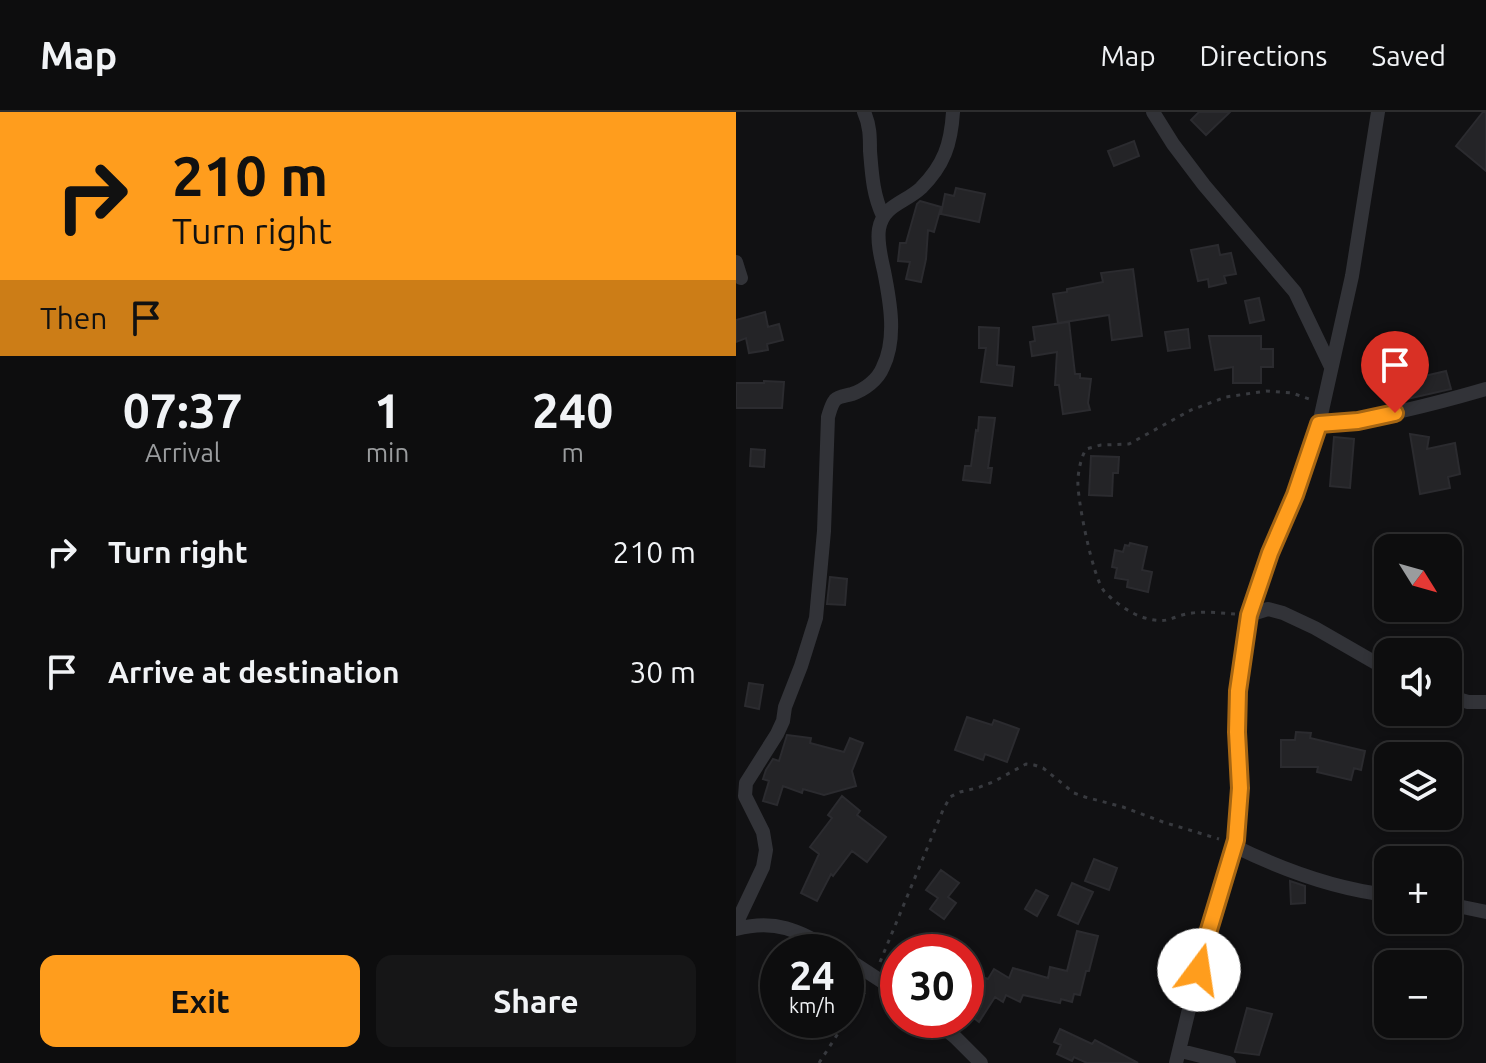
<!DOCTYPE html>
<meta charset="utf-8">
<style>
:root{--surface:#0d0d0e;--page:#161617;--text:#f1f3f6;--muted:#9a9c9e;--line:#2d2d2e;--accent:#ff9d1d}
body{margin:0;font-family:Ubuntu,sans-serif;background:var(--page);color:var(--text);height:100vh;display:flex;flex-direction:column;font-size:30px;white-space:nowrap}
*{box-sizing:border-box;margin:0}
p{font-size:26px;color:var(--muted)}
.icon{flex:none;width:44px;height:44px;fill:none;stroke:currentColor;stroke-width:2;stroke-linecap:round;stroke-linejoin:round}
.map{position:relative;flex:1;overflow:hidden}
.details{display:flex;flex-direction:column;background:var(--surface);width:736px}
.details>*{flex:none}
.hud{background:#ff9d1d;color:#111;overflow:hidden}
.needle{width:52px;rotate:127deg}
.controls{position:absolute;left:638px;top:422px;display:grid;gap:16px}
.controls a{display:grid;place-items:center;width:88px;height:88px;border-radius:16px;background:var(--surface);box-shadow:0 4px 12px #0003,0 0 0 2px var(--line);font-size:40px}
.speed{position:absolute;left:24px;top:822px;display:flex;gap:16px;font-size:40px;font-weight:700;text-align:center}
.speed>*{display:grid;place-content:center;width:104px;height:104px;border-radius:50%;background:var(--surface);box-shadow:0 4px 12px #0003,0 0 0 2px var(--line);line-height:1}
.speed small{font-size:20px;font-weight:400}
.speed .limit{border:12px solid #d22;background:#fff;color:#111}
.pin{position:absolute;display:grid;place-items:center;width:68px;height:68px;color:#fff;margin:-82px -34px;border-radius:50% 50% 50% 0;rotate:-45deg;box-shadow:0 0 8px #0007}
.pin .icon{rotate:45deg}
.me{position:absolute;width:88px;margin:-44px;rotate:14deg;stroke-linejoin:round;filter:drop-shadow(0 0 6px #0008)}
.turn{display:flex;align-items:center;gap:28px;height:168px;padding:0 40px;font-size:36px}
.turn .icon{width:104px;height:104px;stroke-width:2.5}
.turn b{display:block;font-size:56px;line-height:68px}
.then{display:flex;align-items:center;height:76px;padding:0 40px;background:#0003;gap:16px;font-size:30px}
.eta{display:flex;justify-content:space-evenly;align-items:center;height:136px;text-align:center}
.eta b{font-size:48px;font-weight:600;line-height:56px}
.cta{display:flex;gap:16px;margin-top:auto;padding:16px 40px}
.cta a{flex:1;height:92px;border-radius:16px;background:var(--accent);color:#111;font-size:32px;font-weight:600;line-height:92px;text-align:center}
.cta a+a{background:var(--page);color:var(--text)}
ul{padding:0;list-style:none}
li{display:flex;align-items:center;gap:24px;height:120px;padding:0 40px}
li div{flex:1}
li b{display:block;font-size:30px}
li em{font-style:normal}
header{display:flex;align-items:center;gap:48px;box-sizing:border-box;height:112px;padding:0 40px;background:var(--surface);border-bottom:2px solid var(--line)}
header strong{font-size:38px}
nav{display:flex;gap:44px;margin-inline-start:auto;font-size:28px}
main{display:flex;flex:1;min-height:0}
.map>svg:first-child{display:block}
.building{fill:#242427;stroke:#2b2b2f;stroke-width:2}
.lines{fill:none;stroke-linecap:round;stroke-linejoin:round}
.path{stroke:#383a3f;stroke-width:3;stroke-dasharray:4 6;stroke-linecap:butt}
.street{stroke:#323338;stroke-width:14}
.route-casing{stroke:#a66613;stroke-width:20}
.route{stroke:#ff9d1d;stroke-width:14}
</style>
<header>
<strong>Map</strong>
<nav><a>Map</a><a>Directions</a><a>Saved</a></nav>
</header>
<main>
<section class="details">
<div class="hud">
<div class="turn"><svg class="icon" aria-label="right" viewBox="0 0 24 24"><path d="M7 20v-9h11M14 6l5 5-5 5"/></svg><div><b>210 m</b>Turn right</div></div>
<div class="then">Then<svg class="icon" aria-label="arrive" viewBox="0 0 24 24"><path d="M6 21V4h12l-3 4 3 4H6"/></svg></div>
</div>
<div class="eta">
<div><b>07:37</b><p>Arrival</p></div>
<div><b>1</b><p>min</p></div>
<div><b>240</b><p>m</p></div>
</div>
<ul>
<li><svg class="icon" aria-label="right" viewBox="0 0 24 24"><path d="M7 20v-9h11M14 6l5 5-5 5"/></svg><div><b>Turn right</b></div><em>210 m</em></li>
<li><svg class="icon" aria-label="arrive" viewBox="0 0 24 24"><path d="M6 21V4h12l-3 4 3 4H6"/></svg><div><b>Arrive at destination</b></div><em>30 m</em></li>
</ul>
<div class="cta"><a>Exit</a><a>Share</a></div>
</section>
<div class="map">
<svg width="750" height="951" viewBox="0 0 750 951">
<rect width="100%" height="100%" fill="#111113"/>
<path class="building" d="M463,0H494L470,23L455,8Z
M747,0H750V59L720,34Z
M398,29L403,44L378,54L372,39Z
M220,76L249,82L243,110L205,102L209,82L218,84Z
M184,89L205,95L198,120L192,118L190,147L185,170L170,167L174,150L162,149L164,131H170L181,92Z
M482,133L484,143L495,141L500,162L488,164L490,171L473,175L472,167L462,169L455,138Z
M397,157L406,224L376,228L373,203L322,211L317,182L331,180V177L367,170L365,161Z
M523,186L528,208L514,211L509,189Z
M29,200L32,215L43,212L47,228L31,232L32,238L13,241L10,226L0,230V208Z
M333,210L339,262H344V266L355,267L352,291L354,298L327,302L323,273H319L321,240L296,244L294,230L299,229L297,215Z
M243,215L263,216L261,253L278,255L276,274L245,270L250,236H243Z
M452,217L454,236L432,239L429,220Z
M473,224H525V237H537V255H525V271H497V255L479,258Z
M679,252L680,266L710,259L715,277L671,287L658,289L654,255Z
M28,269L48,270L46,296H0V271H28Z
M243,305L259,306L252,356H256L254,371L227,368L229,354H235L240,318L242,319Z
M674,322L693,325L691,337L719,331L724,362L712,365L714,376L684,382Z
M598,325L618,327L614,376L594,374Z
M15,337L29,338L28,355L14,354Z
M355,344L383,345L382,361H377L376,384L353,383Z
M394,431L411,435L406,458L416,460L412,480L391,475L392,468L379,466L381,456L376,455L379,438L387,440L389,433L393,434Z
M94,465L111,467L109,493L91,492Z
M13,571L27,573L23,597L9,594Z
M231,605L256,613L258,608L283,617L271,650L249,642L247,648L219,638Z
M560,620L575,621L574,626L629,639L625,658L618,656L615,668L581,660L582,655H545V628H559Z
M51,623L75,626L74,631L108,640L114,626L127,631L116,659L120,674L88,683L67,677L66,681L47,674L41,693L27,689L33,669L27,667L30,658L37,647L43,649Z
M106,684L124,699L121,703L150,725L131,750L116,739L97,764L95,762L81,789L65,781L83,742L74,735L96,706L92,703Z
M358,747L381,756L373,778L349,769Z
M205,758L223,771L212,785L220,791L208,807L194,797L202,786L190,778Z
M554,769L569,774V791L555,792Z
M336,771L357,780L342,812L322,803Z
M300,778L312,784L301,804L289,797Z
M341,819L362,824L353,859H350L344,883L338,882L336,890L325,887L324,891L287,883L284,890L270,883L267,890L259,885L243,910L230,900V871L242,880L249,866L252,867L258,857L273,866L277,856L312,866L314,855L331,859Z
M511,896L536,902L523,943L499,940Z
M324,917L356,932L359,928L402,951H351L338,945L336,949L321,942L325,933L318,930Z"/>
<g class="lines">
<path class="path" d="M499,502C485,501 470,499 456,501C434,504 434,513 409,506C395,502 378,490 368,479C357,466 340,384 342,366C343,356 345,346 350,337L365,333L393,332L455,298L490,285L530,279L556,281L573,287
M144,850L207,698L214,685L224,680L241,676L257,670L290,652L298,653L307,656L338,681L349,685L387,695L427,710L483,727
M83,951L130,878"/>
<path class="street" d="M128,0C134,13 134,25 134,39C136,63 137,83 147,104
M417,0L437,32L468,73L559,180L595,255
M0,150L5,166
M583,312C640,307 695,293 750,277
M513,503L532,497L547,501L579,516L652,558
M712,584L732,590H750
M498,734C545,757 599,777 652,783
M712,792L750,800
M0,812L27,755L30,738L27,720L9,684L10,671L41,622L47,609L49,595L65,554L80,506L88,419L92,305C94,299 95,293 99,288C103,284 109,284 116,282C128,278 142,268 147,255C161,227 154,189 148,159C145,146 141,130 143,117C147,93 169,91 185,76C208,53 215,32 217,0
M0,817C42,806 64,820 100,840
M110,846L162,880
M198,908L219,925L245,951
M445,939L493,951
M440,951L469,831L500,728L504,676L501,620L502,579L513,503L534,441L559,383L583,312L616,164L642,0"/>
</g>
<g class="lines">
<g class="route-casing">
<path id="route" d="M463,858L469,831L500,728L504,676L501,620L502,579L513,503L534,441L559,383L583,312L622,309L659,301"/>
</g>
<use href="#route" class="route"/>
</g>
</svg>
<div class="controls">
<a><svg class="needle" viewBox="-14 -14 28 28"><path d="M0-13l5 13h-10z" fill="#e53935"/><path d="M0 13l5-13h-10z" fill="#9a9c9e"/></svg></a>
<a><svg class="icon" aria-label="sound" viewBox="0 0 24 24"><path d="M4 9h4l5-4v14l-5-4H4zM17 9q2 3 0 6"/></svg></a>
<a><svg class="icon" aria-label="layers" viewBox="0 0 24 24"><path d="M12 4l9 5-9 5-9-5zM3 14l9 5 9-5"/></svg></a>
<a>+</a>
<a>−</a>
</div>
<div class="speed"><div>24<small>km/h</small></div><div class="limit">30</div></div>
<div class="pin" style="left:659px;top:301px;background:#d93025"><svg class="icon" aria-label="arrive" viewBox="0 0 24 24"><path d="M6 21V4h12l-3 4 3 4H6"/></svg></div>
<svg class="me" style="left:463px;top:858px" viewBox="-20 -20 40 40"><circle r="19" fill="#fff"/><path d="M0-13L10 11 0 6-10 11z" fill="#ff9d1d"/></svg>
</div>
</main>
